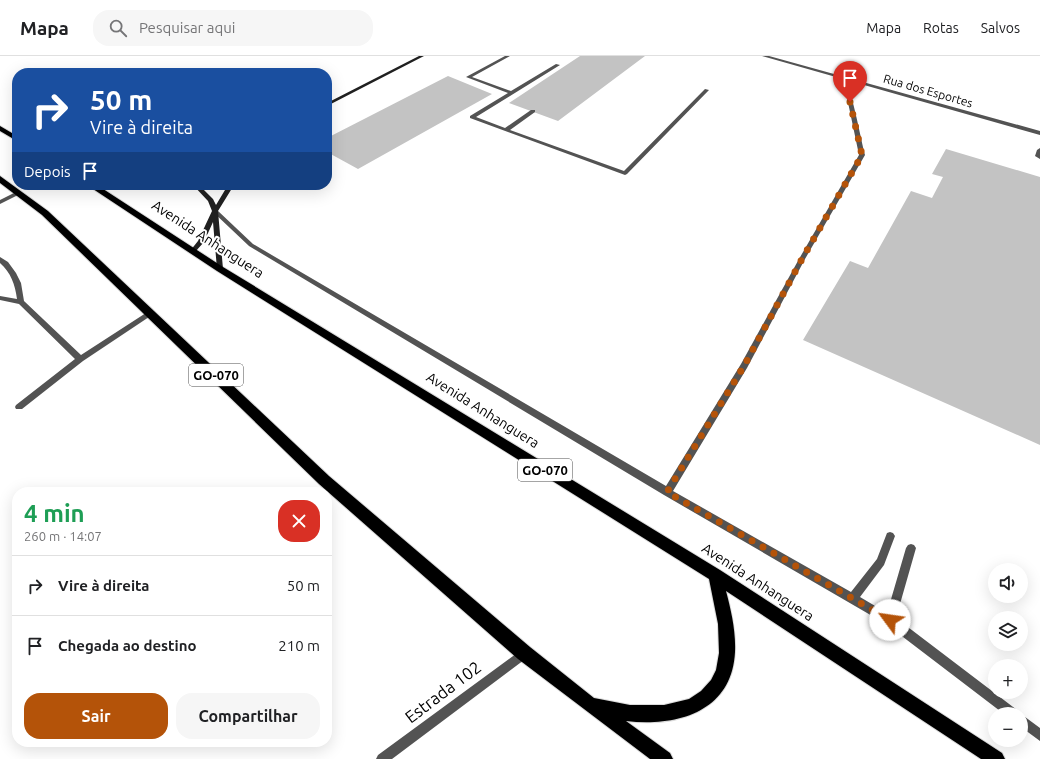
<!DOCTYPE html>
<html lang="pt">
<meta charset="utf-8">
<style>
:root{--surface:#fff;--page:#f6f6f6;--text:#202124;--muted:#757577;--line:#e0e0e0;--accent:#b45309}
body{margin:0;font-family:Ubuntu,sans-serif;background:var(--page);color:var(--text);height:100vh;display:flex;flex-direction:column;font-size:15px;white-space:nowrap}
*{box-sizing:border-box;margin:0}
p{font-size:13px;color:var(--muted)}
.icon{flex:none;width:22px;height:22px;fill:none;stroke:currentColor;stroke-width:2;stroke-linecap:round;stroke-linejoin:round}
.map{position:relative;flex:1;overflow:hidden}
.sheet{position:absolute;left:12px;top:431px;width:320px;height:260px;display:flex;flex-direction:column;background:var(--surface);border-radius:16px;box-shadow:0 4px 16px #0002}
.sheet>*{flex:none}
.hud{position:absolute;left:12px;top:12px;width:320px;height:122px;border-radius:16px;box-shadow:0 4px 16px #0002;background:#1a4fa0;color:#fff;overflow:hidden}
.tools{position:absolute;left:988px;top:507px;display:grid;gap:8px}
.tools a{display:grid;place-items:center;width:40px;height:40px;border-radius:50%;background:var(--surface);box-shadow:0 4px 16px #0002;font-size:20px}
.pin{position:absolute;display:grid;place-items:center;width:34px;height:34px;color:#fff;margin:-41px -17px;border-radius:50% 50% 50% 0;rotate:-45deg;box-shadow:0 0 4px #0007}
.pin .icon{rotate:45deg}
.me{position:absolute;width:44px;margin:-22px;rotate:301deg;stroke-linejoin:round;filter:drop-shadow(0 0 3px #0008)}
.turn{display:flex;align-items:center;gap:14px;height:84px;padding:0 12px;font-size:18px}
.turn .icon{width:52px;height:52px;stroke-width:2.5}
.turn b{display:block;font-size:28px;line-height:34px}
.then{display:flex;align-items:center;height:38px;padding:0 12px;background:#0003;gap:8px;font-size:15px}
.round{display:grid;place-items:center;flex:none;width:42px;height:42px;border-radius:16px;background:var(--page)}
.summary{display:flex;align-items:center;justify-content:space-between;height:68px;padding:0 12px}
h1{font-size:24px;font-weight:600;line-height:30px;color:#1e9e55}
.cta{display:flex;gap:8px;margin-top:auto;padding:8px 12px}
.cta a{flex:1;height:46px;border-radius:16px;background:var(--accent);color:#fff;font-size:16px;font-weight:600;line-height:46px;text-align:center}
.cta a+a{background:var(--page);color:var(--text)}
ul{padding:0;list-style:none}
li{display:flex;align-items:center;gap:12px;height:60px;padding:0 12px;border-top:1px solid var(--line)}
li div{flex:1}
li b{display:block;font-size:15px}
li em{font-style:normal}
header{display:flex;align-items:center;gap:24px;box-sizing:border-box;height:56px;padding:0 20px;background:var(--surface);border-bottom:1px solid var(--line)}
header strong{font-size:19px}
nav{display:flex;gap:22px;margin-inline-start:auto;font-size:14px}
.search{width:280px;height:36px;background:var(--page);display:flex;align-items:center;gap:10px;box-sizing:border-box;padding:0 14px;border-radius:16px;color:var(--muted);font-size:15px}
.map>svg:first-child{display:block}
.building{fill:#c3c3c3}
.lines{fill:none;stroke-linecap:round;stroke-linejoin:round}
.highway-casing{stroke:#dbdbdb;stroke-width:2}
.lane{fill:#535353;fill-rule:evenodd}
.street{fill:#535353;fill-rule:evenodd}
.secondary{fill:#202020;fill-rule:evenodd}
.highway{fill:#000;fill-rule:evenodd}
.route{stroke:#b45309;stroke-width:7;stroke-dasharray:0 12.6}
.labels{text-anchor:middle;stroke-width:4;stroke-linejoin:round;paint-order:stroke}
.far-street-label{font-size:12px;fill:#000;stroke:#fff}
.shield{fill:#fff;stroke:#4c4c4c;stroke-width:1}
.shield-label{font-size:13px;font-weight:bold;fill:#000}
.street-label{font-size:14px;fill:#000;stroke:#fff}
.near-street-label{font-size:17px;fill:#000;stroke:#fff}
</style>
<header>
<strong>Mapa</strong>
<div class="search"><svg class="icon" aria-label="search" viewBox="0 0 24 24"><circle cx="10" cy="10" r="6"/><path d="M15 15l6 6"/></svg>Pesquisar aqui</div>
<nav><a>Mapa</a><a>Rotas</a><a>Salvos</a></nav>
</header>
<div class="map">
<svg width="1040" height="703" viewBox="0 0 1040 703">
<rect width="100%" height="100%" fill="#fff"/>
<path class="building" d="M580,0H645L558,65L509,47Z
M448,20L492,38L358,113L327,96V82Z
M946,93L1040,121V389L803,284L850,205L868,212L911,135L932,142L943,121L932,118Z"/>
<g class="lines">
<g class="highway-casing">
<path id="highway" d="M0,70L17,80V85L0,75Z
M0,120L48,155L329,420L530,591L594,642L630,649H664L689,643L701,635L711,624L716,614L719,597L718,568L709,523L217,215L87,129H97L223,211L720,514L1002,697L1005,703H981L726,535C731,554 736,575 735,596C732,656 677,671 626,665L670,697L673,703H650L518,603L319,428L42,159L0,127Z"/>
</g>
<path class="lane" d="M505,0H510L472,21L511,35L556,8L560,9L476,61L505,72L531,54H535V56L510,74L624,115L705,33L709,34L627,118L625,119L470,62V60L508,37L466,21Z
M842,20C851,26 861,85 865,99L805,203L747,312L673,435L851,536L877,503L887,477L890,476L893,477L895,480L884,509L860,541L887,557L906,492L908,489L911,488L914,489L916,492L896,562L1017,654L1019,658H1004L886,568L664,439L249,190L212,155L213,154H217L253,188L666,430L741,308L799,203L859,99L845,32L840,21Z
M1040,92V103L1035,100L1037,94Z
M18,135L21,137L20,138L0,148V144Z
M0,201L8,206L16,217L21,227L24,245L81,299L149,255L151,254L155,257L83,305L22,353H16L15,351L16,349L75,303L19,248L0,244V240L17,243C15,228 11,217 0,207Z
M1021,658L1040,672V685L1021,671Z"/>
<path class="street" d="M762,0H769L1040,75V79Z
M524,592L528,593L529,597L528,601L392,703H376L378,699Z"/>
<path class="secondary" d="M419,0H424L327,50V47Z
M193,129H199L213,143L216,149L228,129H234L218,155L223,213L222,215H220L217,213L213,166L204,186L195,196H191L190,195L198,185L212,155L208,145Z"/>
<use href="#highway" class="highway"/>
</g>
<g class="lines">
<path class="route" d="M850,46L862,99L802,203L744,310L667,436L890,564"/>
</g>
<g class="labels">
<g class="far-street-label">
<text transform="translate(928 35) rotate(16)" y="4">Rua dos Esportes</text>
</g>
<g class="shield">
<rect x="189" y="308" width="54" height="22" rx="3"/>
<rect x="518" y="403" width="54" height="22" rx="3"/>
</g>
<g class="shield-label">
<text x="216" y="324">GO-070</text>
<text x="545" y="419">GO-070</text>
</g>
<g class="street-label">
<text transform="translate(208 183) rotate(33)" y="5">Avenida Anhanguera</text>
<text transform="translate(483 354) rotate(32)" y="5">Avenida Anhanguera</text>
<text transform="translate(758 526) rotate(33)" y="5">Avenida Anhanguera</text>
</g>
<g class="near-street-label">
<text transform="translate(443 636) rotate(-37)" y="6">Estrada 102</text>
</g>
</g>
</svg>
<div class="tools">
<a><svg class="icon" aria-label="sound" viewBox="0 0 24 24"><path d="M4 9h4l5-4v14l-5-4H4zM17 9q2 3 0 6"/></svg></a>
<a><svg class="icon" aria-label="layers" viewBox="0 0 24 24"><path d="M12 4l9 5-9 5-9-5zM3 14l9 5 9-5"/></svg></a>
<a>+</a>
<a>−</a>
</div>
<div class="pin" style="left:850px;top:46px;background:#d93025"><svg class="icon" aria-label="arrive" viewBox="0 0 24 24"><path d="M6 21V4h12l-3 4 3 4H6"/></svg></div>
<svg class="me" style="left:890px;top:564px" viewBox="-20 -20 40 40"><circle r="19" fill="#fff"/><path d="M0-13L10 11 0 6-10 11z" fill="#b45309"/></svg>
<div class="hud">
<div class="turn"><svg class="icon" aria-label="right" viewBox="0 0 24 24"><path d="M7 20v-9h11M14 6l5 5-5 5"/></svg><div><b>50 m</b>Vire à direita</div></div>
<div class="then">Depois<svg class="icon" aria-label="arrive" viewBox="0 0 24 24"><path d="M6 21V4h12l-3 4 3 4H6"/></svg></div>
</div>
<section class="sheet">
<div class="summary"><div><h1>4 min</h1><p>260 m · 14:07</p></div><a class="round" style="background:#d93025;color:#fff"><svg class="icon" aria-label="close" viewBox="0 0 24 24"><path d="M6 6l12 12M18 6L6 18"/></svg></a></div>
<ul>
<li><svg class="icon" aria-label="right" viewBox="0 0 24 24"><path d="M7 20v-9h11M14 6l5 5-5 5"/></svg><div><b>Vire à direita</b></div><em>50 m</em></li>
<li><svg class="icon" aria-label="arrive" viewBox="0 0 24 24"><path d="M6 21V4h12l-3 4 3 4H6"/></svg><div><b>Chegada ao destino</b></div><em>210 m</em></li>
</ul>
<div class="cta"><a>Sair</a><a>Compartilhar</a></div>
</section>
</div>
